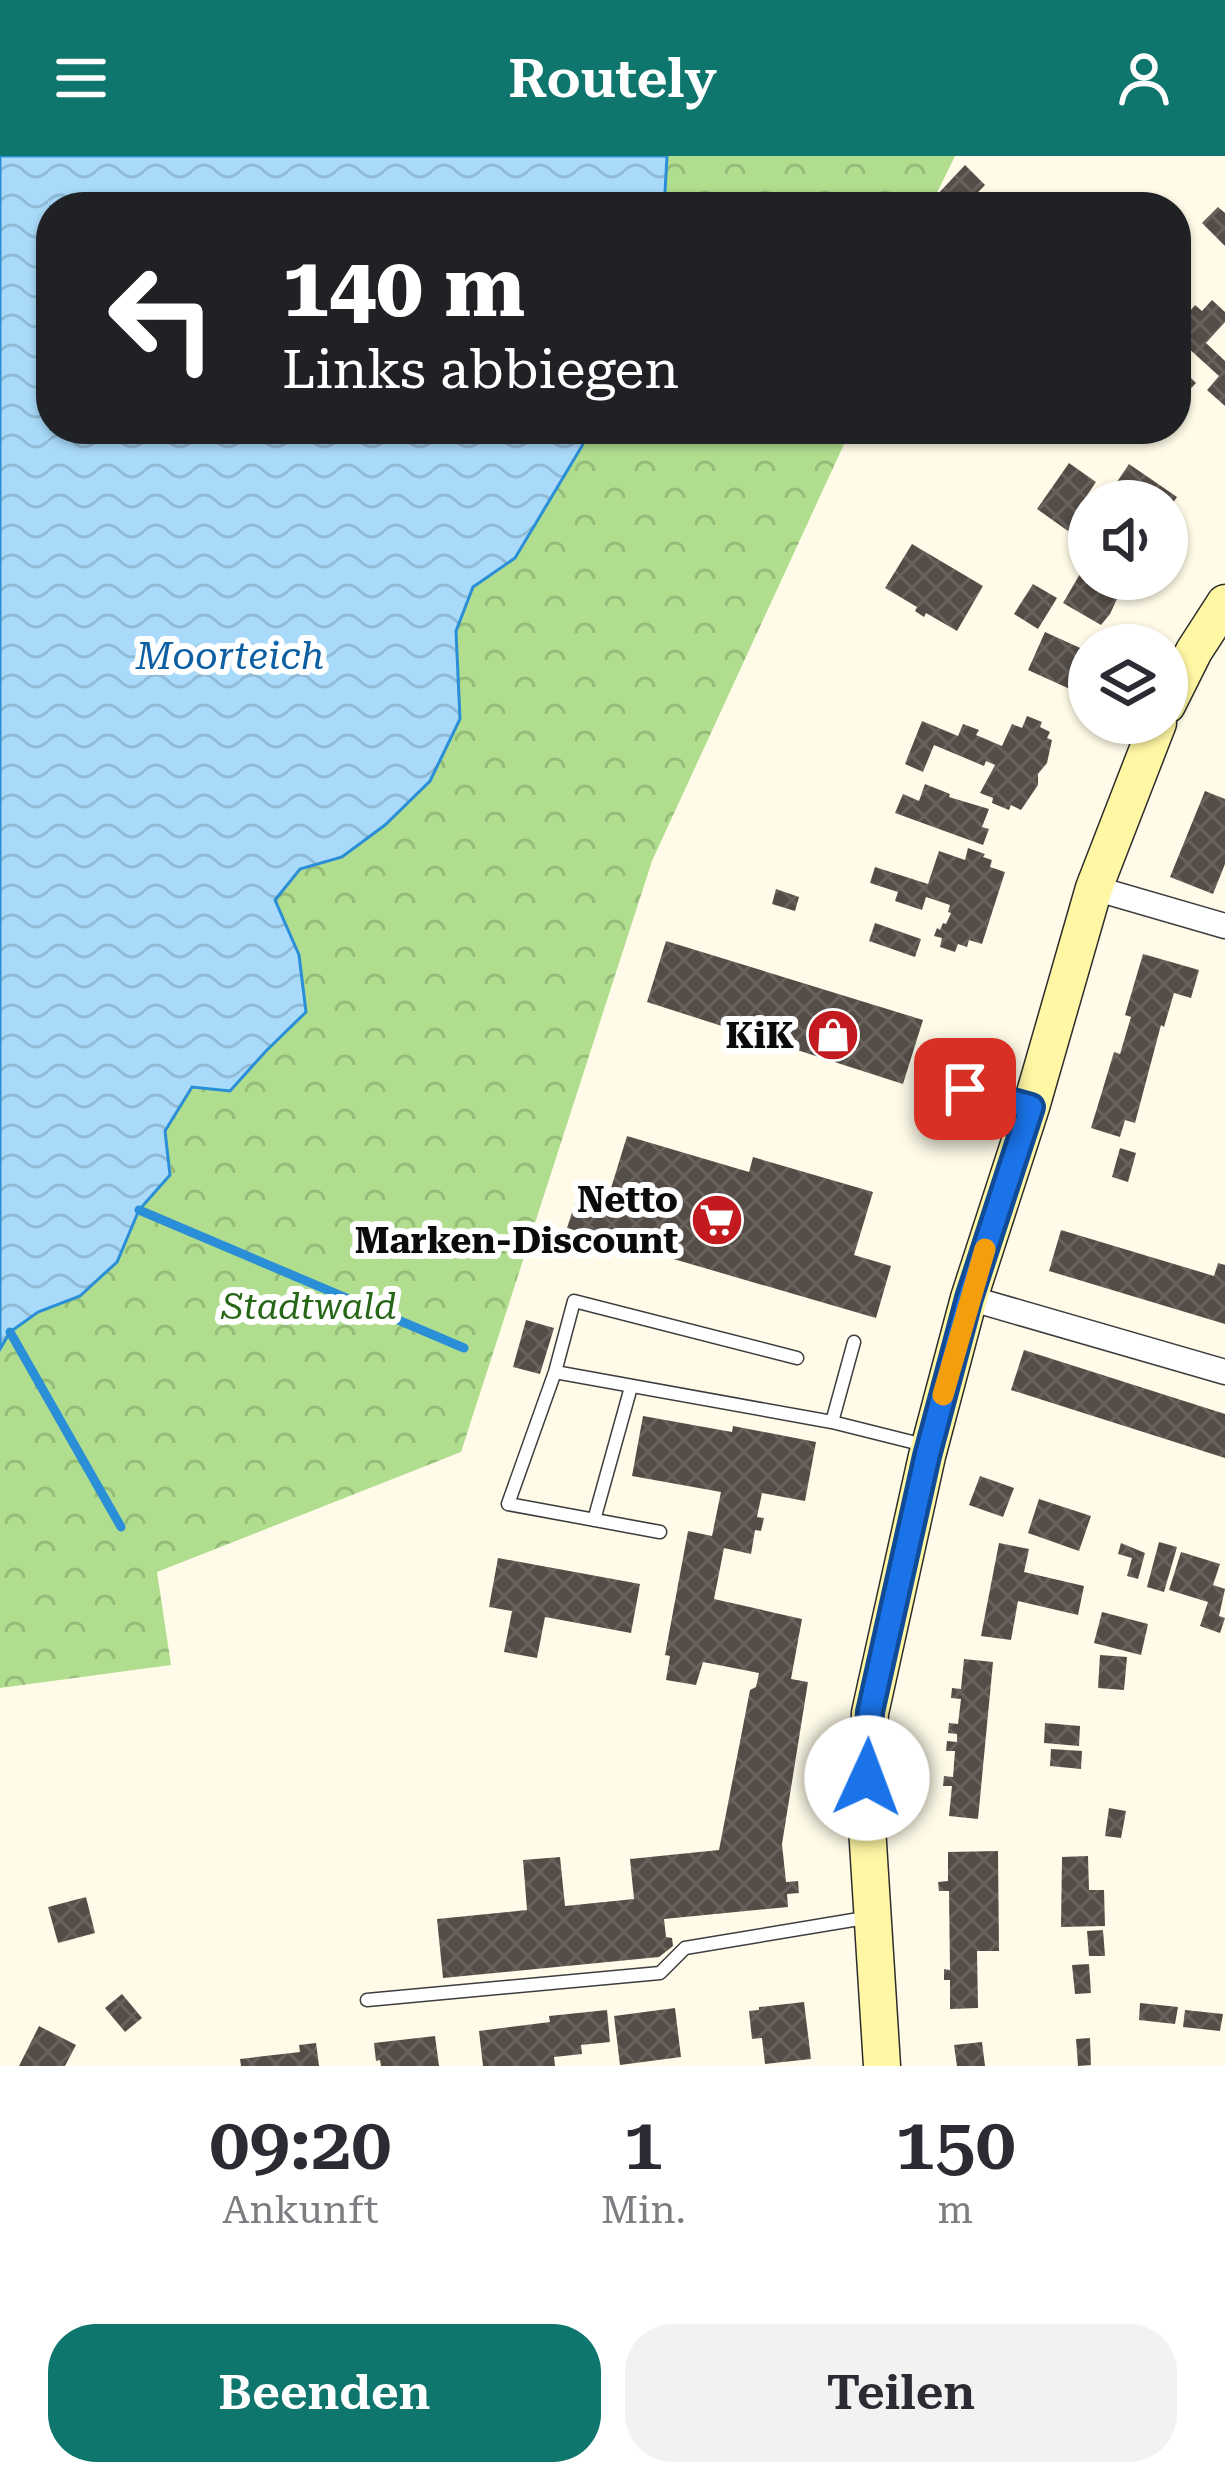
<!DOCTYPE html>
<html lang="de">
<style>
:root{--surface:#fff;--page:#f2f2f3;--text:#2b2b33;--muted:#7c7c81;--accent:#0f766e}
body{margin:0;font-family:"Roboto Serif",serif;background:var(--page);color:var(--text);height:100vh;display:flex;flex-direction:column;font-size:45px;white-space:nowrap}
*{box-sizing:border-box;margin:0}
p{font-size:39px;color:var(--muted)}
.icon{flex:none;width:66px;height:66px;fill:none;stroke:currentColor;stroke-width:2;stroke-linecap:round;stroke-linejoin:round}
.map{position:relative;height:1910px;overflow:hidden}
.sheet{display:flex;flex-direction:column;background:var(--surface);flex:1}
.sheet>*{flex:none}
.top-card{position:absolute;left:36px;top:36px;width:1155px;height:252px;border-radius:48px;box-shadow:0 3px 9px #0004;background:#202124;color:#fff;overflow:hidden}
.tools{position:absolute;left:1068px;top:324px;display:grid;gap:24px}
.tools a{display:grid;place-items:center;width:120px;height:120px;border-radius:50%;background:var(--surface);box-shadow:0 3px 9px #0004;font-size:60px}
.pin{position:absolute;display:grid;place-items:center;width:102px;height:102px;color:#fff;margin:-51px;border-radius:24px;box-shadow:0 6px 18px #0006}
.me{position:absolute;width:132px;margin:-66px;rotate:2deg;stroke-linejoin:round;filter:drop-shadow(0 0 9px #0008)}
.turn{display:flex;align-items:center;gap:42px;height:252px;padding:0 48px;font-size:54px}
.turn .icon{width:156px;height:156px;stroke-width:2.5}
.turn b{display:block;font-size:84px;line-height:102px}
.eta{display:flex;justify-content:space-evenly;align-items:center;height:204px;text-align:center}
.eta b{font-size:72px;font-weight:600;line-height:84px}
.button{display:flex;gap:24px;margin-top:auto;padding:24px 48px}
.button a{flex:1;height:138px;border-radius:48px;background:var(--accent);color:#fff;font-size:48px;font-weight:600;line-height:138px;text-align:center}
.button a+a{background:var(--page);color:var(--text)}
header{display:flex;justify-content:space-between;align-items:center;height:156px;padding:0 48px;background:var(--accent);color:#fff;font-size:54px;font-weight:600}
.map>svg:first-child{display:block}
.forest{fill:url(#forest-crowns)}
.water{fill:url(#water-waves);stroke:#2b8fd7;stroke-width:3}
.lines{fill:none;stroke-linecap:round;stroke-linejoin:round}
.stream{stroke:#2b8fd7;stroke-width:9}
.building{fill:url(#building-cross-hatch)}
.service-casing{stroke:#3e3e3e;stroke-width:15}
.minor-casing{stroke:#3e3e3e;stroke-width:27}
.secondary-casing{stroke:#2d2d2d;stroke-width:39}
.service{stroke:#fff;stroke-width:12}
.minor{stroke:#fff;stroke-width:24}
.secondary{stroke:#fff7a3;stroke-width:36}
.route-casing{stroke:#114b97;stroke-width:30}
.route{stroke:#1a73e8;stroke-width:21}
.slow{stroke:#f59e0b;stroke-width:21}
.labels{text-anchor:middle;stroke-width:12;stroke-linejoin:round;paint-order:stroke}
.poi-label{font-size:36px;font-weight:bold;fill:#0b0b0b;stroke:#fff;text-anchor:end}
.park-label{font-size:36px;font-style:italic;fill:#266617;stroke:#fff}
.water-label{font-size:39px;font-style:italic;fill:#0d5fa4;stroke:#fff}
</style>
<header><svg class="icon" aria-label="menu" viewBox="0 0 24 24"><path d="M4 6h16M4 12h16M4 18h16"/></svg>Routely<svg class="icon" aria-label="person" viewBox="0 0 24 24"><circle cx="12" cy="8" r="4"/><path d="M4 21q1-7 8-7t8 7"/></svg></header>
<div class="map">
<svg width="1225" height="1910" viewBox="0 0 1225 1910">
<defs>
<pattern id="forest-crowns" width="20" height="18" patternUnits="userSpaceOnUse" patternTransform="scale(3)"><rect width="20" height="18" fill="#b0dd8e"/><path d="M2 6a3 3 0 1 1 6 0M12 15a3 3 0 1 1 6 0" fill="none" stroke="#96bc79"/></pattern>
<pattern id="water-waves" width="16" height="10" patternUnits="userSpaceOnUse" patternTransform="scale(3)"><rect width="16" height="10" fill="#a9dafa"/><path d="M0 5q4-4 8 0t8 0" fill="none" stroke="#90bad5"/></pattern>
<pattern id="building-cross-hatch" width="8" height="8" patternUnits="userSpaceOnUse" patternTransform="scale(3)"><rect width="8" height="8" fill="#544c46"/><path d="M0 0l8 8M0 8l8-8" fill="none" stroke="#68615c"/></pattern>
</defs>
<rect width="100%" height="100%" fill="#fffbe8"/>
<path class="forest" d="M667,0H955L930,51H675L665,36Z
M587,273H851L652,705L461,1296L157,1416L171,1509L0,1532V1193L10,1176L38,1156L80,1140L117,1106L139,1054L170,1020L165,975L193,930L230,935L266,895L299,799L274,744L300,713L342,700L460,563L456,475L473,431L515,402L582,290Z"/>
<path class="water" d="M0,0H667L665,36L675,51H51V273H587L582,290L515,402L473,431L456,475L460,563L430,625L385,669L342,701L300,713L275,744L299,799L306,856L266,895L230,935L192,931L165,975L170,1019L139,1054L117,1106L80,1140L38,1156L10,1176L0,1193Z"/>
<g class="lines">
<path class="stream" d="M139,1054L464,1192
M10,1176L121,1371"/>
</g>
<path class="building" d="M965,9L985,29L964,51H947L936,40Z
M1218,51L1225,57V90L1202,67Z
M1212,144L1225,156V166L1206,187L1225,205V250L1207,234L1219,220L1176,181L1186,169L1181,165L1195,149L1202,155Z
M1176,207L1196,227L1176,248Z
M1069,307L1096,326L1077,354L1081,357L1068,375L1037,353Z
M1129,308L1177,341L1167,356V345H1104Z
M912,388L983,430L957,475L926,457L924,461L915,455L917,451L885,432Z
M1084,411L1089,413V423H1106L1122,432L1110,458L1101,469L1063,447Z
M1033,428L1057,442L1038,473L1014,458Z
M1045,476L1089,496L1072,534L1028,514Z
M1027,560L1042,566L1040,571L1050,576L1047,582L1052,584L1047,607L1038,618V629L1021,654L1011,649L1009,654L992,647L993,642L980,637L995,609L986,605L984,610L934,589L923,616L905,608L922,565L958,580L963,568L979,574L976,579L1002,590L1012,568L1022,572Z
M925,628L950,638L949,641L989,653L982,671L989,673L983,689L895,657L903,638L919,645Z
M1205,635L1225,643V708L1213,738L1170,721Z
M968,692L985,698L983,701L992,704L990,711L1005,716L982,788L969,784L967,791L958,788L955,796L940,791L942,782L934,780L937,772L940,774L943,767L946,768L951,757L948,756L950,749L926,741L922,754L895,745L898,736L870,727L875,711L928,728L939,695L965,704Z
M776,733L799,741L795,755L772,748Z
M875,767L921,783L915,801L869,785Z
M666,785L923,864L903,928L647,846Z
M1143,798L1199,814L1191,842L1174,837L1164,871L1161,869L1157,884L1135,967L1125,964L1120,981L1091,972L1114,896L1120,898L1131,861L1125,859Z
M627,980L749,1016L753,1001L873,1036L854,1099L891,1110L876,1162L567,1072L575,1047L604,1055Z
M1120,992L1136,997L1128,1026L1112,1021Z
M1061,1074L1214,1120L1218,1107L1225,1109V1168L1049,1115Z
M526,1164L554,1172L540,1218L513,1211Z
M1024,1194L1225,1258V1302L1011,1234Z
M643,1260L732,1276L733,1270L816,1286L805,1345L762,1337L757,1361L764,1362L761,1375L755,1374L751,1398L724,1392L714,1443L802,1463L791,1523L808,1526L782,1688L786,1726L798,1725L799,1737L787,1738L788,1751L664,1763L666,1781L672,1782L673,1790L659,1801L443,1822L437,1763L527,1754L523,1704L560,1701L565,1750L634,1743L630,1703L719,1694L750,1534L756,1531L759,1517L703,1506L696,1529L666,1524L670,1500L665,1499L688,1375L712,1380L721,1336L632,1320Z
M980,1320L1014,1332L1003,1361L969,1349Z
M1039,1343L1091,1360L1079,1395L1028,1377Z
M1159,1386L1177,1391L1164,1436L1147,1431Z
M999,1387L1029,1393L1024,1416L1084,1430L1078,1459L1018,1445L1011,1484L981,1480Z
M1121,1387L1145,1397L1138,1423L1127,1420L1132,1402L1118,1398Z
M1181,1396L1220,1408L1213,1429L1225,1433L1219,1460L1225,1462L1220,1477L1200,1470L1208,1446L1169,1434Z
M498,1402L640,1428L631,1477L545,1461L537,1502L504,1496L512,1455L489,1451Z
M1102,1456L1148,1468L1141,1499L1094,1487Z
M1100,1499L1127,1501L1124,1534L1098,1532Z
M964,1503L993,1506L978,1663L949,1660L952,1630H943L944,1620L953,1621L955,1595H946L947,1585L957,1586V1578L948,1577L949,1567L958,1568L961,1543L951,1542L952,1532L961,1533Z
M1045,1567L1080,1570L1079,1590L1044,1587Z
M1051,1593L1082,1595L1081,1613L1050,1610Z
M1109,1652L1126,1655L1121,1682L1105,1680Z
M998,1695L999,1795H977L978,1852L950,1853V1824H944V1813L950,1814L949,1735H939L938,1726L948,1725V1696Z
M1088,1700L1089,1734H1104L1105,1770L1061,1771L1062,1701Z
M86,1741L95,1777L58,1787L48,1751Z
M1103,1774L1105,1800H1089L1087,1775Z
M1089,1808L1091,1837L1075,1838L1072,1809Z
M122,1838L142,1862L125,1876L105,1852Z
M804,1846L811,1903L765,1908L762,1882L752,1883L749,1855L759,1854V1851Z
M1140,1847L1178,1851L1175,1868L1139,1864Z
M675,1852L681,1901L620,1909L614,1860Z
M607,1854L610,1886L581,1889L582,1898L554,1901L555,1910H483L479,1875L550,1866L549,1860Z
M1185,1854L1223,1858L1220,1875L1183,1871Z
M39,1870L76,1889L65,1910H19Z
M435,1880L439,1910H381L380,1904L376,1905L374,1887Z
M1090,1882L1091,1909L1078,1910L1076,1883Z
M982,1886L985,1910H957L954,1889Z
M316,1887L319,1910H241L240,1903L300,1896L299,1889Z"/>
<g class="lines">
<g class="service-casing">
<path id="service" d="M965,933L1024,950
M555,1216L832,1266L928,1290
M832,1266L854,1186
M594,1364L631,1231
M660,1376L508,1348L555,1216L574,1145L797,1202
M367,1844L660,1817L685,1792L871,1761"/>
</g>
<g class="minor-casing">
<path id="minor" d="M1094,732L1225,770
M969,1142L1225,1216"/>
</g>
<g class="secondary-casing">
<path id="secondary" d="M1167,549L1194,495L1225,447
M882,1910L866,1655L870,1557L927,1300L969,1142L1031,951L1094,732L1158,567"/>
</g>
<use href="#service" class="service"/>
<use href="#minor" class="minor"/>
<use href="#secondary" class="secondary"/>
</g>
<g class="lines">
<g class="route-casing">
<path id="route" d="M867,1622L870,1556L927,1300L969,1142L1031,951L965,933"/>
</g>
<use href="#route" class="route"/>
<path class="slow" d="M943,1239L985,1093"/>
</g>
<defs>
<g id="shop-disc" transform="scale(2.7)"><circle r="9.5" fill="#c31a1f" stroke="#fff"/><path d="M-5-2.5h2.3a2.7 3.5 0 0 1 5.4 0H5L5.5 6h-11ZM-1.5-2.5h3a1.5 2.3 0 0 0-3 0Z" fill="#fff"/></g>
<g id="supermarket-disc" transform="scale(2.7)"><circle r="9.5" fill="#c31a1f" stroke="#fff"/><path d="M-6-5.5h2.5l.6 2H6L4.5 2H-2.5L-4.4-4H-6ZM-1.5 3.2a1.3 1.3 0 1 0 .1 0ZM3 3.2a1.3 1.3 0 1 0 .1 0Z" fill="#fff"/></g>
</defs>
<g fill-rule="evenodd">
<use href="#shop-disc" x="833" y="879"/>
<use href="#supermarket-disc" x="717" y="1064"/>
</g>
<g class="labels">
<g class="poi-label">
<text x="794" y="892">KiK</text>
<text x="678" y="1056">Netto<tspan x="678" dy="41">Marken-Discount</tspan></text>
</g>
<g class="park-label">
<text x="309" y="1163">Stadtwald</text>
</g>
<g class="water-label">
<text x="230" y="513">Moorteich</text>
</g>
</g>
</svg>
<div class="tools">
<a><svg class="icon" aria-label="sound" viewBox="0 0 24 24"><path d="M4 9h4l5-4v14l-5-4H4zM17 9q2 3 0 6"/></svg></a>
<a><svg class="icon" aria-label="layers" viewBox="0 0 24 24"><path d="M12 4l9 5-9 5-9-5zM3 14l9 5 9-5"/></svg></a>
</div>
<div class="pin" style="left:965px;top:933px;background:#d93025"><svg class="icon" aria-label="arrive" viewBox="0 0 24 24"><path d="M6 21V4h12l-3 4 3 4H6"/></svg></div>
<svg class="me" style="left:867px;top:1622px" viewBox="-20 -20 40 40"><circle r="19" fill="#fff"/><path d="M0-13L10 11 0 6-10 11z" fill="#1a73e8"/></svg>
<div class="top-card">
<div class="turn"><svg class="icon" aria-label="left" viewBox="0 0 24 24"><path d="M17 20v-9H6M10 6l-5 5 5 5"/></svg><div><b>140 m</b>Links abbiegen</div></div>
</div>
</div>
<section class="sheet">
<div class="eta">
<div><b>09:20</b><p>Ankunft</p></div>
<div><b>1</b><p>Min.</p></div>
<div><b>150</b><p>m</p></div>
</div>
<div class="button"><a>Beenden</a><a>Teilen</a></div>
</section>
